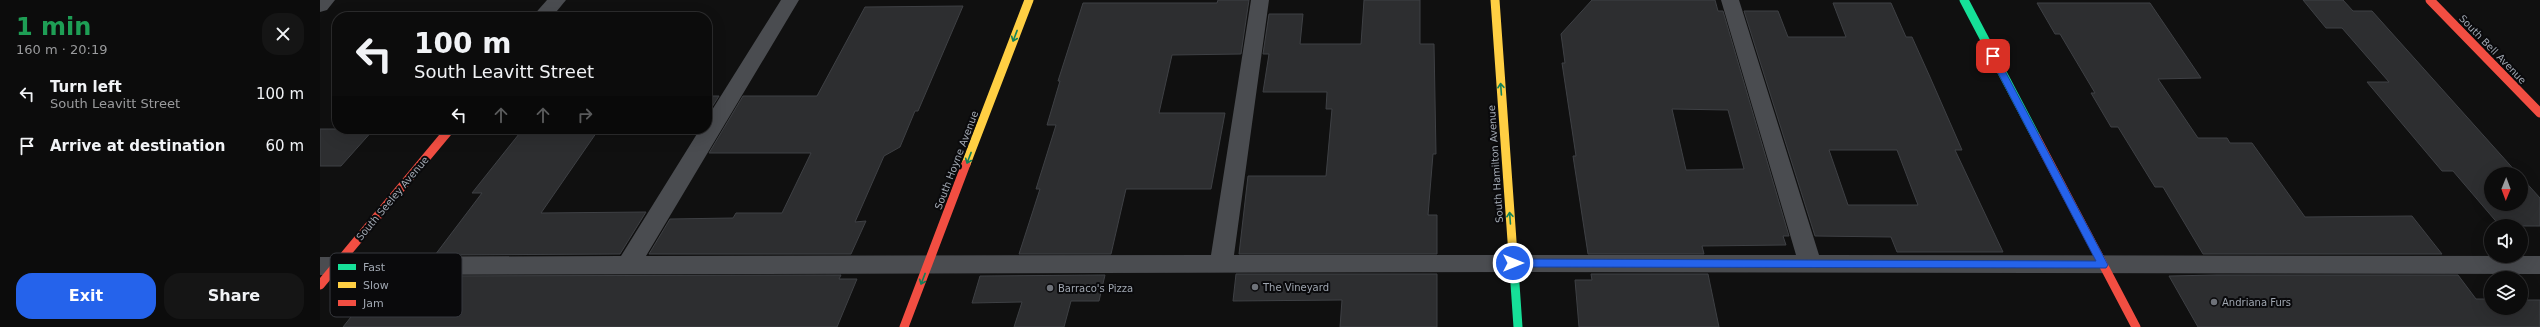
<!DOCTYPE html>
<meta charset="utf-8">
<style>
:root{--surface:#0c0c0c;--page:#151515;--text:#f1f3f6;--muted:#9a9b9d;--line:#2c2c2d;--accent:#2563eb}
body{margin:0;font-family:"DejaVu Sans",sans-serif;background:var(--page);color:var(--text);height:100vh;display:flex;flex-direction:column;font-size:15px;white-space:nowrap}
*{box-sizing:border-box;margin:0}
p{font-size:13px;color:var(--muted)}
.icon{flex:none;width:22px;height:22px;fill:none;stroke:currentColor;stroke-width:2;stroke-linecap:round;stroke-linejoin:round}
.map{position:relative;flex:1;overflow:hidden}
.sheet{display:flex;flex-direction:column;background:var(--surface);width:320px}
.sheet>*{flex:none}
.banner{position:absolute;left:12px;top:12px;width:380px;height:122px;border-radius:16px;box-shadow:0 4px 16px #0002,0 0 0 1px var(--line);background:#0c0c0c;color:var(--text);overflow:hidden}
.needle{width:26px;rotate:181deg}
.controls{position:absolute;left:2164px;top:167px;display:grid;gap:8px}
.controls a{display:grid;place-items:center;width:44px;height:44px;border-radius:50%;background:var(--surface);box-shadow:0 4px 16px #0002,0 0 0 1px var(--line);font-size:20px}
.pin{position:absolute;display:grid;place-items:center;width:34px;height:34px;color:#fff;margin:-17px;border-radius:8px;box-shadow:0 2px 6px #0006}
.me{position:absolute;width:44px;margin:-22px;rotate:90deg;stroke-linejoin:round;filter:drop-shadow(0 0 3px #0008)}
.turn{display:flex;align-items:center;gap:14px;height:84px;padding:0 16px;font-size:18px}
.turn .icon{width:52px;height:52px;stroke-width:2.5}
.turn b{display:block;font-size:28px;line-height:34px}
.lanes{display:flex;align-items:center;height:38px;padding:0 16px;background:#0003;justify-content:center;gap:20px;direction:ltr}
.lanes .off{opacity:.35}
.round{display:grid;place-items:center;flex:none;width:42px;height:42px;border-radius:16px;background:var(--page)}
.overview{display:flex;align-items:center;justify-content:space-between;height:68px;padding:0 16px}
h1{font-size:24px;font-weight:800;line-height:30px;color:#1e9e55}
.primary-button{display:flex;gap:8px;margin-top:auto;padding:8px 16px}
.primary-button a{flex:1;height:46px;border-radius:16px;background:var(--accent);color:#fff;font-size:16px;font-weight:800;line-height:46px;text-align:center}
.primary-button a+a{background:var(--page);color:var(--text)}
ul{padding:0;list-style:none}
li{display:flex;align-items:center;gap:12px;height:52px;padding:0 16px}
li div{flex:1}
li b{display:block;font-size:15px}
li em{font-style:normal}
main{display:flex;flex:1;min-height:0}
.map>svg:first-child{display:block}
.building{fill:#2d2e30;stroke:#3e4044;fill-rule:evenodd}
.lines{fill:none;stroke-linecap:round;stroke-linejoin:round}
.lane{fill:#4a4c50;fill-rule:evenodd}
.street{fill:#4a4c50;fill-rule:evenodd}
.fast{stroke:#16e098;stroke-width:9}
.slow{stroke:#ffcf43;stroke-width:9}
.jam{stroke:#f24e42;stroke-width:9}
.oneway{stroke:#118059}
.route{fill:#2563eb;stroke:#184099}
.poi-dot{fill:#6e7279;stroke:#0a0a0c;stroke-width:1.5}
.labels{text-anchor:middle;stroke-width:4;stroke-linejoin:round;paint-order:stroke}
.street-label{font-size:10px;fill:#a0a7b1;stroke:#0a0a0c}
.poi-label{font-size:10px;fill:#a0a7b1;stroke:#0a0a0c;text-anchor:start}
.key{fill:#0a0a0c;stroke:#37393e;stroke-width:1}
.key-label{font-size:11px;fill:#a0a7b1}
</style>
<main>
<section class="sheet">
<div class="overview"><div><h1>1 min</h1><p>160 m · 20:19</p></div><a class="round"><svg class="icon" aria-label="close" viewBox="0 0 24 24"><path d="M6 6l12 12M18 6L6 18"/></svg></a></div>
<ul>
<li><svg class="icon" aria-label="left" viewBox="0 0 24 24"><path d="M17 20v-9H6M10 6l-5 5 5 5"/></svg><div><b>Turn left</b><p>South Leavitt Street</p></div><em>100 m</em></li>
<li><svg class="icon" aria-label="arrive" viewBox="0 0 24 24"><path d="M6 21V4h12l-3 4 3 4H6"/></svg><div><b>Arrive at destination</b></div><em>60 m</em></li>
</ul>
<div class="primary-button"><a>Exit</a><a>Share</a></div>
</section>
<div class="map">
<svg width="2220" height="327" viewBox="0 0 2220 327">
<rect width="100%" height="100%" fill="#101010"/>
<path class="building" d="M898,0H929L921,54L852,55L839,113H905L891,189H806L791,254H699L720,189H716L736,125H727L740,81H738L763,3H897Z
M1044,0H1100V44H1114L1116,154H1113L1108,215H1117V254H919L928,176H1006L1012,109H1006L1007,92H943L949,54H943L949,14H983L980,44H1041Z
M1272,0H1395L1398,11H1403L1469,236H1463L1466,245L1382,246L1384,254H1268L1253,156H1256L1242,63H1245L1241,34ZM1352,109L1408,110L1424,169L1366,170Z
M1983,0H2023L2033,11H2052L2198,174H2171V204H2201V177L2220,198V226H2180L2133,171H2122L2047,82H2069L2022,28H2006Z
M1513,3H1571L1586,37H1592L1610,77L1642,150H1635L1683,252H1577L1571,237L1495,236L1424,11H1458L1468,37H1526ZM1509,150H1577L1598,205H1528Z
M1717,3H1830L1881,78L1838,79L1878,138H1907L1910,143H1932L1985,217L2092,216L2122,254H1883L1843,187H1835L1798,127H1791L1771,93H1775L1740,34H1735Z
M643,6L598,111H595L580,147L564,156L535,222L546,221L531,254H329L350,219L413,218L416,213H462L491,153H389L423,96H497L545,7Z
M387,96H399L387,115Z
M0,129H54L21,166H0Z
M203,129H279L221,213L326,212L300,254L115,255L162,193H152Z
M916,274H1117V327H1020L1022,300L913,301Z
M1271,274H1388L1399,327H1259L1255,280H1272Z
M521,275L519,279H537L517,327H23L46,298H82L98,276Z
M785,275L779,301H751L744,327H694L702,302L652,303L660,276Z
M1896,275H2138L2156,299H2171V308H2201V300H2220V327H1878L1849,276Z"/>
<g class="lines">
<path class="lane" d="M0,0H15L7,10L0,12Z
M461,0H479L326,256L891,255L931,0H949L914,255H1476L1401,0H1419L1499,255L2220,256V274L1193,272L0,275V257L301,256L380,129H387V118Z"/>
<path class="street" d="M227,0H246L232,17H212Z"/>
<path class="fast" d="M1644,0L1716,137
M1193,255L1198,327"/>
<path class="slow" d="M1175,0L1193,255
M646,164L709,0"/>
<path class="jam" d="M2110,0L2220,113
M1716,137L1816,327
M0,285L130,129
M584,327L646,164"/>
</g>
<defs><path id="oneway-shaft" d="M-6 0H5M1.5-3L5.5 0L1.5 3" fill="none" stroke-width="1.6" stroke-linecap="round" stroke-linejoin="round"/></defs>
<g class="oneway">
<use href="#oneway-shaft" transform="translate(695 36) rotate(111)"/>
<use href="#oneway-shaft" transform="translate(1181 89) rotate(-94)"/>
<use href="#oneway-shaft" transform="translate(649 158) rotate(111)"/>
<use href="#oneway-shaft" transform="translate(1190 218) rotate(-94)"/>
<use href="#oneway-shaft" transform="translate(603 279) rotate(111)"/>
</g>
<path class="route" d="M1673,53L1677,56L1788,265L1786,268L1193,267L1188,263L1193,259L1776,261L1669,56Z"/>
<g class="poi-dot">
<circle cx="935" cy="287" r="4"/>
<circle cx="730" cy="288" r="4"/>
<circle cx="1894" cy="302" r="4"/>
</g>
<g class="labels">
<g class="street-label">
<text transform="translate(2173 49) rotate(46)" y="4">South Bell Avenue</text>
<text transform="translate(636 160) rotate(-69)" y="4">South Hoyne Avenue</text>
<text transform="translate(1175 164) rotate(-94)" y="4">South Hamilton Avenue</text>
<text transform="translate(72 198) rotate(-50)" y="4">South Seeley Avenue</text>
</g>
<g class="poi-label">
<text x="943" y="291">The Vineyard</text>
<text x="738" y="292">Barraco's Pizza</text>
<text x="1902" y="306">Andriana Furs</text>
</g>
</g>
<rect x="10" y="253" width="132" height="64" rx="6" class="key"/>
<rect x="18" y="264" width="18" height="6" fill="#16e098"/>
<rect x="18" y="282" width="18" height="6" fill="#ffcf43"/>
<rect x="18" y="300" width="18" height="6" fill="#f24e42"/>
<g class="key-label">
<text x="43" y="271">Fast</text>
<text x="43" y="289">Slow</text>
<text x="43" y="307">Jam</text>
</g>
</svg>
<div class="controls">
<a><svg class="needle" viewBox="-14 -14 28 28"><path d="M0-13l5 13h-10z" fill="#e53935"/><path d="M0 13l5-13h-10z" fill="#9a9b9d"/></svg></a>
<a><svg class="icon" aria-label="sound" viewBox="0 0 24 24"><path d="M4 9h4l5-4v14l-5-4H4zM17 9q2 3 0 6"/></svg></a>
<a><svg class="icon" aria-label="layers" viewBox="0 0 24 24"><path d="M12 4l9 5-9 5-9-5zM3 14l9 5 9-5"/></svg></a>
</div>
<div class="pin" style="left:1673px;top:56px;background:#d93025"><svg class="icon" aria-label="arrive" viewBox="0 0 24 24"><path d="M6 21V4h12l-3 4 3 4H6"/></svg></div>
<svg class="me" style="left:1193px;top:263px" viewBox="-20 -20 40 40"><circle r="17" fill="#2563eb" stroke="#fff" stroke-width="3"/><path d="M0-11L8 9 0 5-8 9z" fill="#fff"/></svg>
<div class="banner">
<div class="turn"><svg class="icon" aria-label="left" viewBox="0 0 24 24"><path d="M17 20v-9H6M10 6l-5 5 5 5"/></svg><div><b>100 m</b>South Leavitt Street</div></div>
<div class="lanes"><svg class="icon" aria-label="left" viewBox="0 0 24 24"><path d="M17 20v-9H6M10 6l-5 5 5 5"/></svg><svg class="icon off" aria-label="ahead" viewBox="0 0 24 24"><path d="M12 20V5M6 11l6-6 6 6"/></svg><svg class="icon off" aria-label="ahead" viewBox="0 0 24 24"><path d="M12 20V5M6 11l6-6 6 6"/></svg><svg class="icon off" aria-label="right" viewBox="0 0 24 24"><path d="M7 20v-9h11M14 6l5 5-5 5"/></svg></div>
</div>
</div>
</main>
